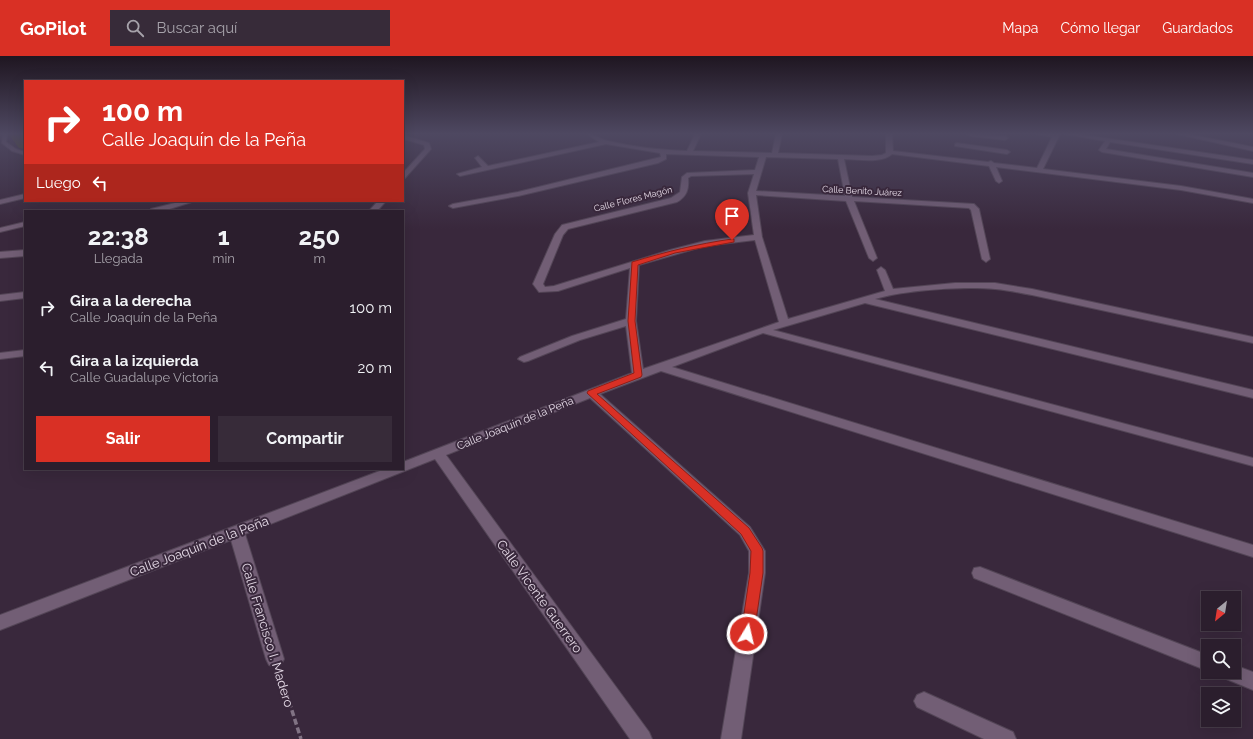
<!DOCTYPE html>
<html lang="es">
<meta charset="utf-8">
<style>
:root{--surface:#2b1e2d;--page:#372b39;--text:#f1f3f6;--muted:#a6a2aa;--line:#473c49;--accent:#d93025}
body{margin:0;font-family:Raleway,sans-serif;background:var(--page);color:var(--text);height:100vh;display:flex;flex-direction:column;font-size:15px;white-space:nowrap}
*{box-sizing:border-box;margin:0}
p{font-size:13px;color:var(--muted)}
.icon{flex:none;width:22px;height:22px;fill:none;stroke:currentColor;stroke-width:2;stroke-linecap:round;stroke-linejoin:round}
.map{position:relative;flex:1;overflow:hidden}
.drawer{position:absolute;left:24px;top:154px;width:380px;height:260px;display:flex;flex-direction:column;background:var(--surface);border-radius:0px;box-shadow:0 4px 16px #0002,0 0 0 1px var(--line)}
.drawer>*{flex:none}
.hud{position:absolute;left:24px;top:24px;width:380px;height:122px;border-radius:0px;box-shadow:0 4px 16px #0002,0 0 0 1px var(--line);background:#d93025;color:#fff;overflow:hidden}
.needle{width:26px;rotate:210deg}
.tools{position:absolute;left:1201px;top:535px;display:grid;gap:8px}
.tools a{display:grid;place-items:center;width:40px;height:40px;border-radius:0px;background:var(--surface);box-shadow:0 4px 16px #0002,0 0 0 1px var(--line);font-size:20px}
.pin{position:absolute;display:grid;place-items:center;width:34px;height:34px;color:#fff;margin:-41px -17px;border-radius:50% 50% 50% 0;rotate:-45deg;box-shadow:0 0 4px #0007}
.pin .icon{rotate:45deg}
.me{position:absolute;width:44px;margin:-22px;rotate:9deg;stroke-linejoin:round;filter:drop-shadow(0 0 3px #0008)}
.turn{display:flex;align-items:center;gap:14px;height:84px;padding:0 12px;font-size:18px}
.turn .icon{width:52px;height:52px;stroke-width:2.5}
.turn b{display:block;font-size:28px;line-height:34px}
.then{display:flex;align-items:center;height:38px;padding:0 12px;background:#0003;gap:8px;font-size:15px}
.eta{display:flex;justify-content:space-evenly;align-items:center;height:68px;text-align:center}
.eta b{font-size:24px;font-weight:700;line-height:28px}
.action{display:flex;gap:8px;margin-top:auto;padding:8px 12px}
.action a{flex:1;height:46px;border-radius:0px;background:var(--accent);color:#fff;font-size:16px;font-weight:700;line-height:46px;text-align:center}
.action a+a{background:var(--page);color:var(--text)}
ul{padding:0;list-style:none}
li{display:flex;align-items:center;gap:12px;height:60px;padding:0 12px}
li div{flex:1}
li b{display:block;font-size:15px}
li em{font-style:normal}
header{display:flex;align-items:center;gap:24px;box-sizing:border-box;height:56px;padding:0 20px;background:var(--accent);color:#fff}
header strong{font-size:19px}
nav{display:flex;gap:22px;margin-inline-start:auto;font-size:14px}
.search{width:280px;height:36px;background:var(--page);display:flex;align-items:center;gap:10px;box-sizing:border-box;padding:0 14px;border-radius:0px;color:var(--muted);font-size:15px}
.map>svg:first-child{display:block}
.green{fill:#4d510f}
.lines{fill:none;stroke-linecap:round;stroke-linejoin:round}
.lane-casing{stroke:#534556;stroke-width:2}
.street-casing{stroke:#534556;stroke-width:2}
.path{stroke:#817384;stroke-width:3.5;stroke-dasharray:6 3;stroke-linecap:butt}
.lane{fill:#725e75;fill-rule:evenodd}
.street{fill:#725e75;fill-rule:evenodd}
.route{fill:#d93025;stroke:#8d1f18}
.labels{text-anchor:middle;stroke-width:4;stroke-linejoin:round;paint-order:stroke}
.far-street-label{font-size:9px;fill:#e5dae7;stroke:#39283c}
.street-label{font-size:11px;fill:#e5dae7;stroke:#39283c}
.near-street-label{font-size:13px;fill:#e5dae7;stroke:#39283c}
</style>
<header>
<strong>GoPilot</strong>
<div class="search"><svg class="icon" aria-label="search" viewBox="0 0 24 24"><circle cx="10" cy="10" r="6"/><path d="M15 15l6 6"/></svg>Buscar aquí</div>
<nav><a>Mapa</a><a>Cómo llegar</a><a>Guardados</a></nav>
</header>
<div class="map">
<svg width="1253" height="683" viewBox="0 0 1253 683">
<rect width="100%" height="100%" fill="#39283c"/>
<path class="green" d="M7,78H25V93L19,92L10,80Z"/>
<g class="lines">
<g class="lane-casing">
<path id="lane" d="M3,78H7L6,86L16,93L25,96V99L12,95L2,87Z"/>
</g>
<g class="street-casing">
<path id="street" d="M587,78C595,78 600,83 608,85C633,91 660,94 687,95L695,78H701L693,95L772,97L776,78H782L778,97L872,100L882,99L886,97V78H892L893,95L988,106L991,105L994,107L1037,112L1052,81L1036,78H1060L1043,113L1181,130L1253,143V147L1181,134L996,111L1002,125L999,127L996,125L989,110L892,98C881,108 858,103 844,103L852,141L974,148L979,153L990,203L986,206L982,203L971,154L969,152L854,145L877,202L873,205L869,202L846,145L756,139L762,181L788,263L885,235L877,214L881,211L885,214L893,233L955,227H995L1032,233L1253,281V287L1032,239C1020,237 1008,234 995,233C963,230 906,234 875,243L1253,334V342L865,247L773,274L1253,402V410L763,277L672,311L1253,489V501L661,315L600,338L750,471L765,495V517L741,683H721L749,517V495L740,479L590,342L446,399L649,676L652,683H630L435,403L245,478L284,603L281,609L275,611L269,609L266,603L231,484L0,574V559L385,413H403V406L632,317L626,270L580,284L528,305L524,306L518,303L520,301L572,280L626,263L630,212L558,235L539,236L533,228L555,178L562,169L671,142L680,136L682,121L687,117L755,114L759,101L666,98V103L658,107L518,140L453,152L449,150L453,148L518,136L661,101L660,97L606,88L460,120L457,118L482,111L475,102L478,100L488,110L599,86ZM766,101L838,103L845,140L756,135ZM754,118L748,137L754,179L705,185L670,194L554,230L545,231L543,228L563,179L568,173L677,146C687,140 689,133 688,122L691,120ZM755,184L779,266L643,313L636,265L639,209L705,190Z
M967,78L1005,80L1008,82L1005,84L970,80Z
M1065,78H1078L1253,104V108L1110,86L1106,93L1253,117V121L1102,96L1099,94L1105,85Z
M1177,78H1188L1253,91V95Z
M406,80L429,87L431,93L405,122L403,123V117L425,93L424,89L404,83V81Z
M957,87L1007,94L1010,96L1007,98L955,90V88Z
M25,138V142L0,148V144Z
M183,145H195L163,155H150L151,153Z
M378,145H386L377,155H369Z
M25,166V170L0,176V172Z
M25,194V200L0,202V196Z
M25,236V242L0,245V239Z
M25,294V300L0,303V297Z
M980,511L1208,599V615L974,522L972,517L974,512Z
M1234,609L1253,616V634L1224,622L1222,616H1234Z
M924,636L1013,676L1016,683H984L917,651L914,645L917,639Z"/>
</g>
<path class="path" d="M281,620L301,683"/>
<use href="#lane" class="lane"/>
<use href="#street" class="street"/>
</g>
<linearGradient id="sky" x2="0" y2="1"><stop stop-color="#1f1621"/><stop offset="0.45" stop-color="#4e4861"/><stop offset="1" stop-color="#4e4861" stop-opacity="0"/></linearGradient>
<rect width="1253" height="173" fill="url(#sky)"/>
<path class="route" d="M732,183H734V186L675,197L638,209L635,265L642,319L641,321L597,338L749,472L762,492L763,495V517L754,578L752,582L747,583L742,582L741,578L750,517L751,495L741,478L587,337L588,335L634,317L628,265L632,206C665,196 697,188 732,183Z"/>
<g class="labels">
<g class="far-street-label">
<text transform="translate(862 135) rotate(3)" y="3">Calle Benito Juárez</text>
<text transform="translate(633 143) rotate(-14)" y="3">Calle Flores Magón</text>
</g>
<g class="street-label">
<text transform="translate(515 367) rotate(-22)" y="4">Calle Joaquín de la Peña</text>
</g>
<g class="near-street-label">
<text transform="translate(199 490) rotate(-21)" y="5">Calle Joaquín de la Peña</text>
<text transform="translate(540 540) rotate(54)" y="5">Calle Vicente Guerrero</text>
<text transform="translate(268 579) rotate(73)" y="5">Calle Francisco I. Madero</text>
</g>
</g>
</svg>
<div class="tools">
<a><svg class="needle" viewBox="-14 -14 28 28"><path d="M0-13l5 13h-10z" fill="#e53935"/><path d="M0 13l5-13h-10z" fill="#a6a2aa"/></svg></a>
<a><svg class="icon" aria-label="search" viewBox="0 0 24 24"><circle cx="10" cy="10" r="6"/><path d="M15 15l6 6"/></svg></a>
<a><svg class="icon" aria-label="layers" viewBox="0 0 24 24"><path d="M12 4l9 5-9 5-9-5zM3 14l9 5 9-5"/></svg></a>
</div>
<div class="pin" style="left:732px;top:184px;background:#d93025"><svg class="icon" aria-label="arrive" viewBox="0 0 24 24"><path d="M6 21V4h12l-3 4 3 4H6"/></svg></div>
<svg class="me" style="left:747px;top:578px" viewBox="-20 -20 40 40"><circle r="17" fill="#d93025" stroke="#fff" stroke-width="3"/><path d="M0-11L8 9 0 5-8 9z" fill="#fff"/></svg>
<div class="hud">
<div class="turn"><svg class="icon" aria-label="right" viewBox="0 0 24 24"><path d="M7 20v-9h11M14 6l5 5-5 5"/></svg><div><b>100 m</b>Calle Joaquín de la Peña</div></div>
<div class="then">Luego<svg class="icon" aria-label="left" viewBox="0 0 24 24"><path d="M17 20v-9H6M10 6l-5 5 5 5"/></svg></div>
</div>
<section class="drawer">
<div class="eta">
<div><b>22:38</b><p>Llegada</p></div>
<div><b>1</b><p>min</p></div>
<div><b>250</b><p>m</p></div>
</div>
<ul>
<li><svg class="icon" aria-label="right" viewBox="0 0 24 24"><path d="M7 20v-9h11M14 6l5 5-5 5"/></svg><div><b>Gira a la derecha</b><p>Calle Joaquín de la Peña</p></div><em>100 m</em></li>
<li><svg class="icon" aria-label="left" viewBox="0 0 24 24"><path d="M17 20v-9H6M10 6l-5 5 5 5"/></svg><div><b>Gira a la izquierda</b><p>Calle Guadalupe Victoria</p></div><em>20 m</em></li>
</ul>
<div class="action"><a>Salir</a><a>Compartir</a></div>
</section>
</div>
